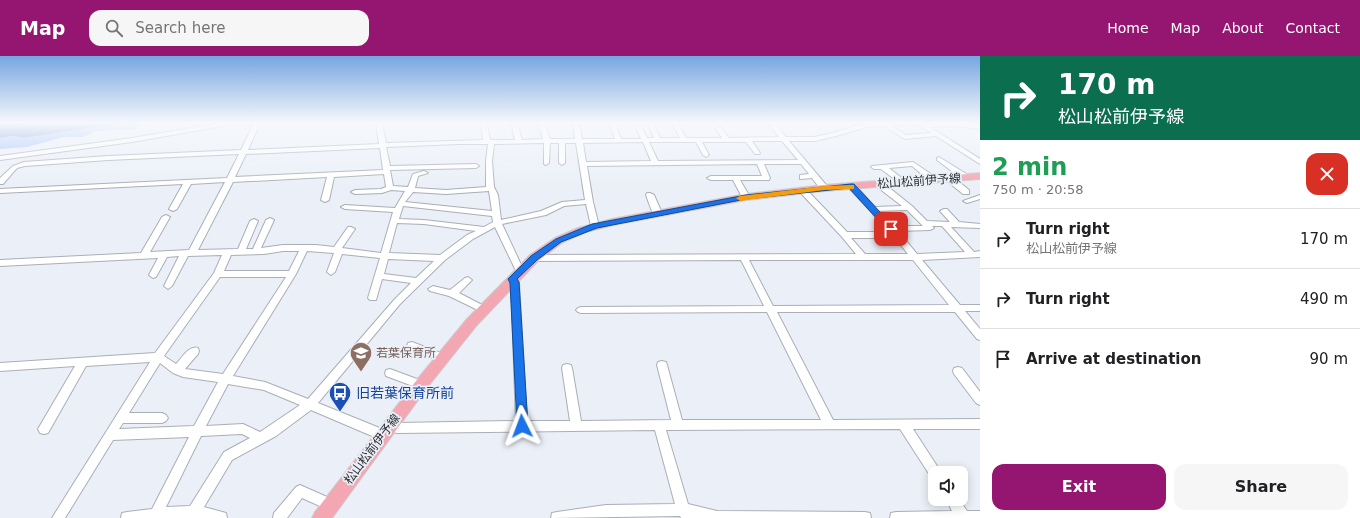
<!DOCTYPE html>
<meta charset="utf-8">
<style>
:root{--surface:#fff;--page:#f6f6f6;--text:#202124;--muted:#757577;--line:#e0e0e0;--accent:#951670}
body{margin:0;font-family:"DejaVu Sans","Noto Sans JP",sans-serif;background:var(--page);color:var(--text);height:100vh;display:flex;flex-direction:column;font-size:15px;white-space:nowrap}
*{box-sizing:border-box;margin:0}
p{font-size:13px;color:var(--muted)}
.icon{flex:none;width:22px;height:22px;fill:none;stroke:currentColor;stroke-width:2;stroke-linecap:round;stroke-linejoin:round}
.map{position:relative;flex:1;overflow:hidden}
.details{display:flex;flex-direction:column;background:var(--surface);width:380px}
.details>*{flex:none}
.banner{background:#0b6e4f;color:#fff;overflow:hidden}
.fabs{position:absolute;left:928px;top:410px;display:grid;gap:8px}
.fabs a{display:grid;place-items:center;width:40px;height:40px;border-radius:8px;background:var(--surface);box-shadow:0 2px 10px #0003;font-size:20px}
.pin{position:absolute;display:grid;place-items:center;width:34px;height:34px;color:#fff;margin:-17px;border-radius:8px;box-shadow:0 2px 6px #0006}
.me{position:absolute;width:44px;margin:-22px;rotate:357deg;stroke-linejoin:round;filter:drop-shadow(0 0 3px #0008)}
.turn{display:flex;align-items:center;gap:14px;height:84px;padding:0 12px;font-size:18px}
.turn .icon{width:52px;height:52px;stroke-width:2.5}
.turn b{display:block;font-size:28px;line-height:34px}
.round{display:grid;place-items:center;flex:none;width:42px;height:42px;border-radius:12px;background:var(--page)}
.head{display:flex;align-items:center;justify-content:space-between;height:68px;padding:0 12px}
h1{font-size:24px;font-weight:600;line-height:30px;color:#1e9e55}
.primary-button{display:flex;gap:8px;margin-top:auto;padding:8px 12px}
.primary-button a{flex:1;height:46px;border-radius:12px;background:var(--accent);color:#fff;font-size:16px;font-weight:600;line-height:46px;text-align:center}
.primary-button a+a{background:var(--page);color:var(--text)}
ul{padding:0;list-style:none}
li{display:flex;align-items:center;gap:12px;height:60px;padding:0 12px;border-top:1px solid var(--line)}
li div{flex:1}
li b{display:block;font-size:15px}
li em{font-style:normal}
header{display:flex;align-items:center;gap:24px;box-sizing:border-box;height:56px;padding:0 20px;background:var(--accent);color:#fff}
header strong{font-size:19px}
nav{display:flex;gap:22px;margin-inline-start:auto;font-size:14px}
.search{width:280px;height:36px;background:var(--page);display:flex;align-items:center;gap:10px;box-sizing:border-box;padding:0 14px;border-radius:12px;color:var(--muted);font-size:15px}
main{display:flex;flex:1;min-height:0}
.map>svg:first-child{display:block}
.green{fill:#a3c2fa}
.water{fill:#6b90d6}
.lines{fill:none;stroke-linecap:round;stroke-linejoin:round}
.minor-casing{stroke:#aaaeb6;stroke-width:2}
.major-casing{stroke:#cccdcd;stroke-width:2}
.minor{fill:#fff;fill-rule:evenodd}
.major{fill:#f3a7b3;fill-rule:evenodd}
.route{fill:#1a73e8;stroke:#114b97}
.slow{fill:#f59e0b}
.labels{text-anchor:middle;stroke-width:3.5;stroke-linejoin:round;paint-order:stroke}
.street-label{font-size:12px;fill:#2b2d30;stroke:#ebf0f8}
.education-label{font-size:12px;fill:#785e54;stroke:#ebf0f8;text-anchor:start}
.near-transit-label{font-size:14px;fill:#164399;stroke:#ebf0f8;text-anchor:start}
</style>
<header>
<strong>Map</strong>
<div class="search"><svg class="icon" aria-label="search" viewBox="0 0 24 24"><circle cx="10" cy="10" r="6"/><path d="M15 15l6 6"/></svg>Search here</div>
<nav><a>Home</a><a>Map</a><a>About</a><a>Contact</a></nav>
</header>
<main>
<div class="map">
<svg width="980" height="462" viewBox="0 0 980 462">
<rect width="100%" height="100%" fill="#ebf0f8"/>
<path class="green" d="M123,67H150L141,69L134,73L96,75L83,81H64L27,91L0,93V82L13,80L25,82Z"/>
<path class="water" d="M39,67H123L24,82L13,80L0,82V68Z"/>
<g class="lines">
<g class="minor-casing">
<path id="minor" d="M221,67L258,68L259,69L248,94L379,88L376,67H382L386,87L483,84L481,67H487L490,84H515L511,67H517L522,84L543,83L538,67H544L550,83H575L573,67H579L582,83H615L609,67H615L621,83H641L635,69L638,67L641,69L647,82H654L647,67H653L660,82H680L672,67H678L686,82H722L716,73L719,71L721,72L729,82L779,81L768,67H774L786,81H815L836,76L865,67H958L980,69V73L955,70L930,71L980,103V108L936,80L905,83L884,70L866,71L840,79L815,85H789L827,130L828,132L824,134H821L812,122L800,123V119L809,118L801,108H764L770,122L769,124H740L750,141L746,143H743L733,124H711L707,122L711,120H762L757,108L587,110L593,146L599,170L598,172H595L591,170L586,148L564,150L546,159L502,168L524,215L520,218L516,215L495,171L473,183L445,204L400,248L318,347L387,375L389,379L387,383L383,384L379,383L311,354L276,380L232,404L204,451L226,457L227,462H121L122,457L127,456L152,453L189,381L113,384L65,462H52L150,306L86,310L48,377L44,378L40,377L38,373L75,310L0,315V307L155,297L214,217L222,199L188,200L172,230L168,233L164,230L179,200L167,201L156,221L153,222L149,219L158,202L0,210V204L141,197L162,161L166,159L170,161L150,196L189,194L225,126L191,128L177,153L173,155L169,153L183,128L0,137V133L227,122L239,98L108,104L25,110L17,112L3,128H0V122L13,110L24,106L108,100L241,94L253,69H229L132,86L0,104V100L132,82ZM919,69L931,77L906,79L892,70ZM752,85H782L798,104L658,105L649,86H696L703,99L706,101L709,99L702,86H746L755,98H759L760,97ZM643,86L651,105L586,106L583,87ZM544,87V108L546,109L549,107L550,87H559V107L562,109L565,107V87H576L585,144L562,146L541,155L501,164L498,139L494,131L492,105L494,88ZM458,88H488L486,105V131L446,134L415,132L418,120L428,117L424,115L413,118L408,131L393,130L390,114L476,112L479,110L476,108L390,110L386,91ZM380,92L383,114L235,121L246,98ZM384,118L386,131L381,133L355,134L351,136L355,138L382,137L391,134L405,135L395,152L345,149L341,151L345,153L393,156L381,197L342,192L355,173L351,171H348L334,191L316,189H283L261,192L274,164L270,162L266,164L253,193H246L258,165L254,163L250,165L238,193L198,194L233,126L327,121L321,144L325,146L329,144L334,121ZM489,135L492,155L405,146L413,136L446,138ZM403,150L492,160L493,166L484,171L424,164L399,163ZM397,167L424,168L476,175L467,179L440,199L389,197ZM283,195H299L289,215H224L231,199L264,198ZM307,195L334,197L327,216L331,219L335,216L342,198L380,202L368,242L370,244H376L382,223L411,227L394,244L308,343L265,326L233,320L296,218ZM388,203L434,205L416,222L384,218ZM220,221H286L223,318L185,313L198,298L199,295L198,292C189,289 182,302 176,308L164,300ZM160,307L173,317L183,321L218,326L194,370L119,373L123,367H162L166,365L168,362L166,359L162,357H129ZM228,328L264,334L300,349L260,376L243,368L206,370ZM242,378L250,382L224,396L190,450L166,451L201,380Z
M939,101L968,119V123H962L937,104V102Z
M913,106L937,122V126H931L912,110L889,112L904,124L905,126L901,128L881,113H874L871,111L872,110Z
M947,121H953L969,134V138H963L947,125Z
M876,126H882L912,150L927,165L950,166L940,155L944,153H947L959,166L980,168V172L951,171L974,196L980,195V201L922,204L960,249H980V255H965L980,273V284L977,283L955,256H777L833,364L980,363V373H913L939,413L941,417H935V423L931,421L900,373L666,374L688,448L717,455L865,456L870,457L871,462H681L680,460L551,462L552,457L557,456L606,449L675,448L655,374L397,377L386,374L384,370L386,366L390,365L397,367L516,365L511,227L508,223L512,220L515,221L519,227L527,365H570L562,312L563,309L567,308L571,309L572,312L581,365L671,364L657,309L658,306L662,305L666,306L667,309L682,364H821L767,256L581,257L578,256L576,254L578,252L581,251L764,250L741,204L534,205L530,202L534,199L856,198L842,181L798,134L799,132H805L847,176H890L847,130L848,128H854L875,151L902,150L876,130ZM907,154L923,170H893L879,155ZM932,170H942L965,196L917,198L898,175L930,174L934,172ZM851,182H895L908,198H865ZM749,204H913L949,249L773,250Z
M647,137H650L654,139L662,157L661,159H655L651,153L646,139Z
M980,139V143L967,147L963,145Z
M468,221L472,224L459,237L486,251L488,253L486,255H480L449,240L430,235L428,233L433,230L450,234L465,222Z
M412,286L446,299L447,302L446,305L442,306L408,293L407,290L408,287Z
M958,311L962,312L980,336V349L976,347L954,318L953,315L954,312Z
M390,313L425,326L426,329L425,332L421,333L386,320L385,317L386,314Z
M300,429L336,445L337,449L336,453L331,455L302,442L287,462H273L274,457L296,431Z
M946,443H959L967,455H980V462H890L891,457L896,456L952,455Z"/>
</g>
<g class="major-casing">
<path id="major" d="M980,117V123L824,135L746,144L613,169L586,176L563,186L538,205L477,269L426,333L332,462H312L315,456L416,325L467,263L530,199L555,182L578,172L612,163L746,138L824,129Z"/>
</g>
<use href="#minor" class="minor"/>
<use href="#major" class="major"/>
</g>
<linearGradient id="sky" x2="0" y2="1"><stop stop-color="#76a6e1"/><stop offset="0.51" stop-color="#f6f8fc"/><stop offset="1" stop-color="#f6f8fc" stop-opacity="0"/></linearGradient>
<rect width="980" height="131" fill="url(#sky)"/>
<path class="route" d="M851,128H854L894,171V175H888L849,132L746,143L597,172L561,186L537,204L517,223L519,226L528,370L526,373L522,375L518,373L517,370L510,227L508,223L531,200L556,183L592,168L746,139Z"/>
<path class="slow" d="M852,129H854V133L824,134L740,145L736,142L740,140L824,130Z"/>
<defs>
<g id="school-pin" transform="scale(1.15)"><path d="M0 17L-7.5 6A9.5 9.5 0 1 1 7.5 6Z" fill="#8d6e63" stroke="#ebf0f8"/><path d="M0-5L7-2L0 1L-7-2ZM-4 1L0 2.5L4 1V4Q0 6-4 4Z" fill="#fff"/></g>
<g id="bus-pin" transform="scale(1.15)"><path d="M0 17L-7.5 6A9.5 9.5 0 1 1 7.5 6Z" fill="#1a4fb4" stroke="#ebf0f8"/><path d="M-5-6H5V4H4V6H2V4H-2V6H-4V4H-5ZM-3.5-4V0h7V-4ZM-3.5 1.2v1.5H-2V1.2ZM2 1.2v1.5H3.5V1.2Z" fill="#fff"/></g>
</defs>
<g fill-rule="evenodd">
<use href="#school-pin" x="361" y="297"/>
<use href="#bus-pin" x="340" y="337"/>
</g>
<g class="labels">
<g class="street-label">
<text transform="translate(919 125) rotate(-4)" y="4">松山松前伊予線</text>
<text transform="translate(372 393) rotate(-53)" y="4">松山松前伊予線</text>
</g>
<g class="education-label">
<text x="376" y="301">若葉保育所</text>
</g>
<g class="near-transit-label">
<text x="356" y="342">旧若葉保育所前</text>
</g>
</g>
</svg>
<div class="fabs">
<a><svg class="icon" aria-label="sound" viewBox="0 0 24 24"><path d="M4 9h4l5-4v14l-5-4H4zM17 9q2 3 0 6"/></svg></a>
</div>
<div class="pin" style="left:891px;top:173px;background:#d93025"><svg class="icon" aria-label="arrive" viewBox="0 0 24 24"><path d="M6 21V4h12l-3 4 3 4H6"/></svg></div>
<svg class="me" style="left:522px;top:370px" viewBox="-20 -20 40 40"><path d="M0-17L14 15 0 8-14 15z" fill="#1a73e8" stroke="#fff" stroke-width="4"/></svg>
</div>
<section class="details">
<div class="banner">
<div class="turn"><svg class="icon" aria-label="right" viewBox="0 0 24 24"><path d="M7 20v-9h11M14 6l5 5-5 5"/></svg><div><b>170 m</b>松山松前伊予線</div></div>
</div>
<div class="head"><div><h1>2 min</h1><p>750 m · 20:58</p></div><a class="round" style="background:#d93025;color:#fff"><svg class="icon" aria-label="close" viewBox="0 0 24 24"><path d="M6 6l12 12M18 6L6 18"/></svg></a></div>
<ul>
<li><svg class="icon" aria-label="right" viewBox="0 0 24 24"><path d="M7 20v-9h11M14 6l5 5-5 5"/></svg><div><b>Turn right</b><p>松山松前伊予線</p></div><em>170 m</em></li>
<li><svg class="icon" aria-label="right" viewBox="0 0 24 24"><path d="M7 20v-9h11M14 6l5 5-5 5"/></svg><div><b>Turn right</b></div><em>490 m</em></li>
<li><svg class="icon" aria-label="arrive" viewBox="0 0 24 24"><path d="M6 21V4h12l-3 4 3 4H6"/></svg><div><b>Arrive at destination</b></div><em>90 m</em></li>
</ul>
<div class="primary-button"><a>Exit</a><a>Share</a></div>
</section>
</main>
